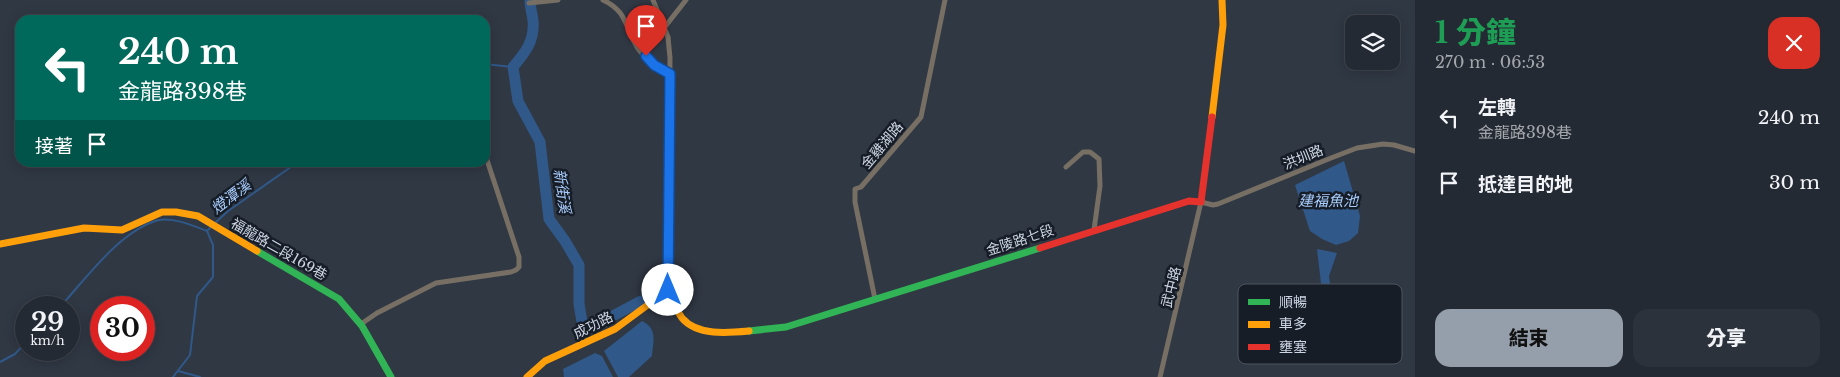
<!DOCTYPE html>
<html lang="zh-TW">
<meta charset="utf-8">
<style>
:root{--surface:#242a33;--page:#2c323b;--text:#f1f3f6;--muted:#a3a7ac;--line:#41464e;--accent:#959eab}
body{margin:0;font-family:"Libre Baskerville","Noto Sans TC",serif;background:var(--page);color:var(--text);height:100vh;display:flex;flex-direction:column;font-size:19px;white-space:nowrap}
*{box-sizing:border-box;margin:0}
p{font-size:16px;color:var(--muted)}
.icon{flex:none;width:28px;height:28px;fill:none;stroke:currentColor;stroke-width:2;stroke-linecap:round;stroke-linejoin:round}
.map{position:relative;flex:1;overflow:hidden}
.drawer{display:flex;flex-direction:column;background:var(--surface);width:425px}
.drawer>*{flex:none}
.guide{position:absolute;left:15px;top:15px;width:475px;height:152px;border-radius:15px;box-shadow:0 2px 12px #0003,0 0 0 1px var(--line);background:#00695c;color:#fff;overflow:hidden}
.controls{position:absolute;left:1345px;top:15px;display:grid;gap:10px}
.controls a{display:grid;place-items:center;width:55px;height:55px;border-radius:10px;background:var(--surface);box-shadow:0 2px 12px #0003,0 0 0 1px var(--line);font-size:25px}
.speed{position:absolute;left:15px;top:296px;display:flex;gap:10px;font-size:25px;font-weight:700;text-align:center}
.speed>*{display:grid;place-content:center;width:65px;height:65px;border-radius:50%;background:var(--surface);box-shadow:0 2px 12px #0003,0 0 0 1px var(--line);line-height:1}
.speed small{font-size:12px;font-weight:400}
.speed .limit{border:8px solid #d22;background:#fff;color:#111}
.pin{position:absolute;display:grid;place-items:center;width:42px;height:42px;color:#fff;margin:-51px -21px;border-radius:50% 50% 50% 0;rotate:-45deg;box-shadow:0 0 5px #0007}
.pin .icon{rotate:45deg}
.me{position:absolute;width:55px;margin:-28px;rotate:0deg;stroke-linejoin:round;filter:drop-shadow(0 0 4px #0008)}
.turn{display:flex;align-items:center;gap:18px;height:105px;padding:0 20px;font-size:22px}
.turn .icon{width:65px;height:65px;stroke-width:2.5}
.turn b{display:block;font-size:35px;line-height:42px}
.then{display:flex;align-items:center;height:48px;padding:0 20px;background:#0003;gap:10px;font-size:19px}
.round{display:grid;place-items:center;flex:none;width:52px;height:52px;border-radius:15px;background:var(--page)}
.headline{display:flex;align-items:center;justify-content:space-between;height:85px;padding:0 20px}
h1{font-size:30px;font-weight:800;line-height:38px;color:#1e9e55}
.action{display:flex;gap:10px;margin-top:auto;padding:10px 20px}
.action a{flex:1;height:58px;border-radius:15px;background:var(--accent);color:#111;font-size:20px;font-weight:800;line-height:58px;text-align:center}
.action a+a{background:var(--page);color:var(--text)}
ul{padding:0;list-style:none}
li{display:flex;align-items:center;gap:15px;height:65px;padding:0 20px}
li div{flex:1}
li b{display:block;font-size:19px}
li em{font-style:normal}
main{display:flex;flex:1;min-height:0}
.map>svg:first-child{display:block}
.water{fill:#305889}
.lines{fill:none;stroke-linecap:round;stroke-linejoin:round}
.stream{stroke:#305889;stroke-width:2}
.river{stroke:#305889;stroke-width:11}
.street{stroke:#776f63;stroke-width:5}
.fast{stroke:#30b455;stroke-width:7}
.slow{stroke:#ff9f0a;stroke-width:7}
.jam{stroke:#e5322d;stroke-width:7}
.route-casing{stroke:#114b97;stroke-width:12}
.route{stroke:#1a73e8;stroke-width:9}
.labels{text-anchor:middle;stroke-width:5;stroke-linejoin:round;paint-order:stroke}
.street-label{font-size:14px;fill:#ccd5e3;stroke:#171d27}
.water-label{font-size:15px;font-style:italic;fill:#a9cefe;stroke:#171d27}
.key{fill:#171d27;stroke:#4d545f;stroke-width:1}
.key-label{font-size:14px;fill:#ccd5e3}
</style>
<main>
<div class="map">
<svg width="1415" height="377" viewBox="0 0 1415 377">
<rect width="100%" height="100%" fill="#303844"/>
<path class="water" d="M1344,161L1360,216L1358,233L1349,241L1336,245L1322,239L1310,231L1295,185Z
M1317,249L1337,253L1329,276L1331,292H1322Z
M642,321C658,329 653,341 652,356L629,377H618L604,351Z
M595,353L602,356L613,377H564L563,369Z"/>
<g class="lines">
<path class="stream" d="M485,64L513,67
M215,223L228,211L298,162
M59,308C86,279 120,230 159,220C173,217 194,226 207,231L211,227
M0,362L15,354L26,342
M178,371L200,377
M173,377L190,355L197,296L213,277V245L207,231"/>
<path class="river" d="M530,0C530,7 532,13 533,20C535,41 525,53 513,67L518,101L540,142L549,219L565,241L579,265V304L582,322L590,328L641,301"/>
<path class="street" d="M603,0C628,12 624,26 637,47C645,59 658,67 670,74
M653,0L668,37L670,58L668,290
M529,3L558,0
M664,28L686,0
M1066,167L1083,152H1090L1099,159L1100,186L1094,230
M875,299L855,202V189L861,187L921,117L945,0
M361,324L377,313L436,283L511,272L516,270L519,267V257L485,154
M1160,377L1201,202L1213,205L1218,204L1331,158L1357,148L1383,144L1394,145L1415,151"/>
<path class="fast" d="M257,251L339,299L362,326L391,377
M749,331L786,327L1040,248"/>
<path class="slow" d="M1212,117L1223,25L1222,0
M0,244L84,228L122,230L162,212H176L198,216L257,251
M527,377L545,361L615,329L668,290C673,299 676,310 682,318C697,336 728,333 749,331"/>
<path class="jam" d="M1040,248L1189,201L1201,202L1212,117"/>
</g>
<g class="lines">
<g class="route-casing">
<path id="route" d="M646,56L654,65L670,74L668,290"/>
</g>
<use href="#route" class="route"/>
</g>
<g class="labels">
<g class="street-label">
<text transform="translate(882 145) rotate(-50)" y="5">金雞湖路</text>
<text transform="translate(1303 157) rotate(-22)" y="5">洪圳路</text>
<text transform="translate(1020 240) rotate(-18)" y="5">金陵路七段</text>
<text transform="translate(279 249) rotate(30)" y="5">福龍路二段169巷</text>
<text transform="translate(1171 287) rotate(-76)" y="5">武中路</text>
<text transform="translate(593 325) rotate(-27)" y="5">成功路</text>
</g>
<g class="water-label">
<text transform="translate(562 191) rotate(82)" y="5">新街溪</text>
<text transform="translate(231 197) rotate(-37)" y="5">燈潭溪</text>
<text x="1328" y="206">建福魚池</text>
</g>
</g>
<rect x="1238" y="284" width="164" height="80" rx="8" class="key"/>
<rect x="1248" y="299" width="22" height="6" fill="#30b455"/>
<rect x="1248" y="321" width="22" height="7" fill="#ff9f0a"/>
<rect x="1248" y="344" width="22" height="6" fill="#e5322d"/>
<g class="key-label">
<text x="1279" y="307">順暢</text>
<text x="1279" y="329">車多</text>
<text x="1279" y="352">壅塞</text>
</g>
</svg>
<div class="controls">
<a><svg class="icon" aria-label="layers" viewBox="0 0 24 24"><path d="M12 4l9 5-9 5-9-5zM3 14l9 5 9-5"/></svg></a>
</div>
<div class="speed"><div>29<small>km/h</small></div><div class="limit">30</div></div>
<div class="pin" style="left:646px;top:56px;background:#d93025"><svg class="icon" aria-label="arrive" viewBox="0 0 24 24"><path d="M6 21V4h12l-3 4 3 4H6"/></svg></div>
<svg class="me" style="left:668px;top:290px" viewBox="-20 -20 40 40"><circle r="19" fill="#fff"/><path d="M0-13L10 11 0 6-10 11z" fill="#1a73e8"/></svg>
<div class="guide">
<div class="turn"><svg class="icon" aria-label="left" viewBox="0 0 24 24"><path d="M17 20v-9H6M10 6l-5 5 5 5"/></svg><div><b>240 m</b>金龍路398巷</div></div>
<div class="then">接著<svg class="icon" aria-label="arrive" viewBox="0 0 24 24"><path d="M6 21V4h12l-3 4 3 4H6"/></svg></div>
</div>
</div>
<section class="drawer">
<div class="headline"><div><h1>1 分鐘</h1><p>270 m · 06:53</p></div><a class="round" style="background:#d93025;color:#fff"><svg class="icon" aria-label="close" viewBox="0 0 24 24"><path d="M6 6l12 12M18 6L6 18"/></svg></a></div>
<ul>
<li><svg class="icon" aria-label="left" viewBox="0 0 24 24"><path d="M17 20v-9H6M10 6l-5 5 5 5"/></svg><div><b>左轉</b><p>金龍路398巷</p></div><em>240 m</em></li>
<li><svg class="icon" aria-label="arrive" viewBox="0 0 24 24"><path d="M6 21V4h12l-3 4 3 4H6"/></svg><div><b>抵達目的地</b></div><em>30 m</em></li>
</ul>
<div class="action"><a>結束</a><a>分享</a></div>
</section>
</main>
